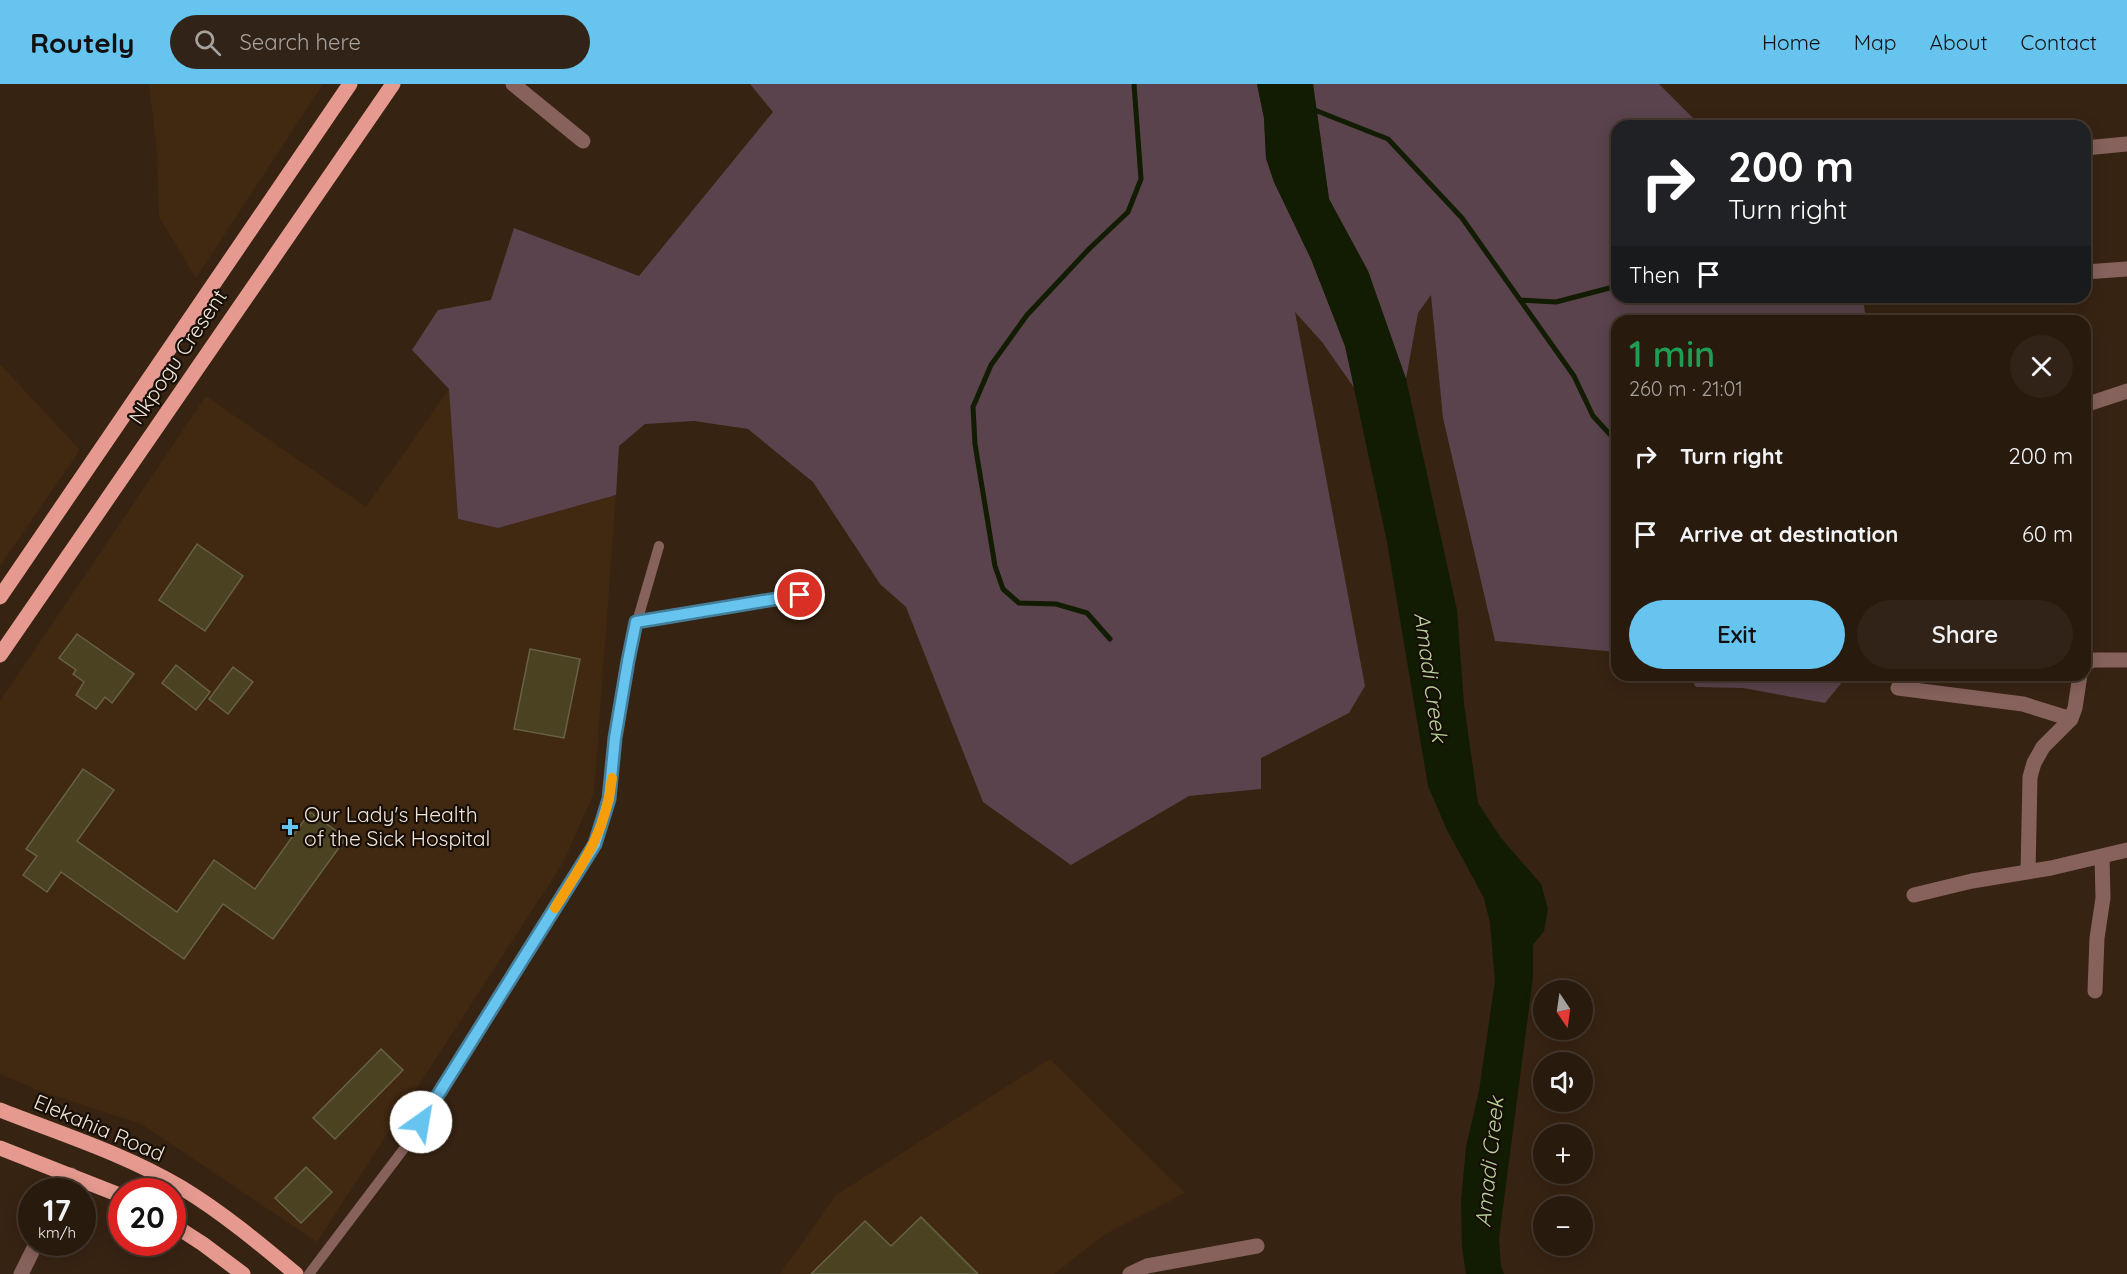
<!DOCTYPE html>
<meta charset="utf-8">
<style>
:root{--surface:#291a0e;--page:#312317;--text:#f1f3f6;--muted:#a5a19e;--line:#45382e;--accent:#67c4ef}
body{margin:0;font-family:Quicksand,sans-serif;background:var(--page);color:var(--text);height:100vh;display:flex;flex-direction:column;font-size:22px;white-space:nowrap}
*{box-sizing:border-box;margin:0}
p{font-size:20px;color:var(--muted)}
.icon{flex:none;width:33px;height:33px;fill:none;stroke:currentColor;stroke-width:2;stroke-linecap:round;stroke-linejoin:round}
.map{position:relative;flex:1;overflow:hidden}
.details{position:absolute;left:1611px;top:231px;width:480px;height:366px;display:flex;flex-direction:column;background:var(--surface);border-radius:18px;box-shadow:0 3px 15px #0003,0 0 0 2px var(--line)}
.details>*{flex:none}
.top-card{position:absolute;left:1611px;top:36px;width:480px;height:183px;border-radius:18px;box-shadow:0 3px 15px #0003,0 0 0 2px var(--line);background:#202124;color:#fff;overflow:hidden}
.needle{width:39px;rotate:167deg}
.tools{position:absolute;left:1533px;top:896px;display:grid;gap:12px}
.tools a{display:grid;place-items:center;width:60px;height:60px;border-radius:50%;background:var(--surface);box-shadow:0 3px 15px #0003,0 0 0 2px var(--line);font-size:30px}
.speed{position:absolute;left:18px;top:1094px;display:flex;gap:12px;font-size:30px;font-weight:700;text-align:center}
.speed>*{display:grid;place-content:center;width:78px;height:78px;border-radius:50%;background:var(--surface);box-shadow:0 3px 15px #0003,0 0 0 2px var(--line);line-height:1}
.speed small{font-size:15px;font-weight:400}
.speed .limit{border:9px solid #d22;background:#fff;color:#111}
.pin{position:absolute;display:grid;place-items:center;width:51px;height:51px;color:#fff;margin:-26px;border:3px solid #fff;border-radius:50%;box-shadow:0 2px 6px #0007}
.me{position:absolute;width:66px;margin:-33px;rotate:32deg;stroke-linejoin:round;filter:drop-shadow(0 0 4px #0008)}
.turn{display:flex;align-items:center;gap:21px;height:126px;padding:0 18px;font-size:27px}
.turn .icon{width:78px;height:78px;stroke-width:2.5}
.turn b{display:block;font-size:42px;line-height:51px}
.then{display:flex;align-items:center;height:57px;padding:0 18px;background:#0003;gap:12px;font-size:22px}
.round{display:grid;place-items:center;flex:none;width:63px;height:63px;border-radius:32px;background:var(--page)}
.headline{display:flex;align-items:center;justify-content:space-between;height:102px;padding:0 18px}
h1{font-size:36px;font-weight:600;line-height:45px;color:#1e9e55}
.action{display:flex;gap:12px;margin-top:auto;padding:12px 18px}
.action a{flex:1;height:69px;border-radius:36px;background:var(--accent);color:#111;font-size:24px;font-weight:600;line-height:69px;text-align:center}
.action a+a{background:var(--page);color:var(--text)}
ul{padding:0;list-style:none}
li{display:flex;align-items:center;gap:18px;height:78px;padding:0 18px}
li div{flex:1}
li b{display:block;font-size:22px}
li em{font-style:normal}
header{display:flex;align-items:center;gap:36px;box-sizing:border-box;height:84px;padding:0 30px;background:var(--accent);color:#111}
header strong{font-size:28px}
nav{display:flex;gap:33px;margin-inline-start:auto;font-size:21px}
.search{width:420px;height:54px;background:var(--page);display:flex;align-items:center;gap:15px;box-sizing:border-box;padding:0 21px;border-radius:33px;color:var(--muted);font-size:22px}
.map>svg:first-child{display:block}
.built{fill:#412811}
.green{fill:#5a434c}
.water{fill:#111c02}
.lines{fill:none;stroke-linecap:round;stroke-linejoin:round}
.stream{stroke:#111c02;stroke-width:5}
.building{fill:#4b4222;stroke:#676146;stroke-width:1.5}
.service{stroke:#87625c;stroke-width:10}
.minor{stroke:#87625c;stroke-width:15}
.primary{stroke:#e69a8f;stroke-width:15}
.route-casing{stroke:#437f9b;stroke-width:15}
.route{stroke:#67c4ef;stroke-width:10}
.slow{stroke:#f59e0b;stroke-width:10}
.poi-dot{fill:#67c4ef;stroke:#170f07;stroke-width:2}
.labels{text-anchor:middle;stroke-width:4.5;stroke-linejoin:round;paint-order:stroke}
.street-label{font-size:21px;fill:#f1e4d9;stroke:#170f07}
.poi-label{font-size:21px;fill:#f1e4d9;stroke:#170f07;text-anchor:start}
.water-label{font-size:22px;font-style:italic;fill:#b7d29b;stroke:#170f07}
</style>
<header>
<strong>Routely</strong>
<div class="search"><svg class="icon" aria-label="search" viewBox="0 0 24 24"><circle cx="10" cy="10" r="6"/><path d="M15 15l6 6"/></svg>Search here</div>
<nav><a>Home</a><a>Map</a><a>About</a><a>Contact</a></nav>
</header>
<div class="map">
<svg width="2127" height="1190" viewBox="0 0 2127 1190">
<rect width="100%" height="100%" fill="#372312"/>
<path class="built" d="M149,0H323L196,194L159,133L157,68Z
M0,280L80,366L0,482Z
M449,305L458,435L498,444L616,411L594,709L564,777L317,1158L141,1040L37,1006L0,990V617L206,312L366,423Z
M1050,975L1185,1109L1104,1151L1054,1190H780L836,1111Z"/>
<path class="green" d="M750,0H1257L1264,34L1266,74L1274,98L1311,175L1345,262L1355,305L1322,258L1295,228L1365,602L1349,629L1261,674V705L1189,712L1071,781L983,718L906,523L880,500L813,398L748,345L694,337L645,340L619,362L616,411L498,444L458,435L449,305L412,266L438,226L491,216L514,144L639,192L773,28Z
M1313,0H1659L1701,42H1617V213H1863L1866,237H1617V568L1495,557L1443,334L1431,211L1418,229L1406,295L1368,187L1329,115Z
M1688,591H1848L1825,619L1743,604L1696,603Z"/>
<path class="water" d="M1257,0H1313L1329,115L1368,187L1406,295L1457,526L1464,620L1478,719L1501,754L1541,800L1548,825L1544,847L1533,861V893L1499,1154L1501,1183L1504,1190H1466L1462,1163L1461,1118L1466,1063L1479,1007L1495,897L1490,839L1484,814L1447,746L1428,702L1387,458L1345,262L1311,175L1274,98L1266,74L1264,34Z"/>
<g class="lines">
<path class="stream" d="M1312,25L1388,55L1462,134L1574,292L1593,332L1617,358
M1520,216L1556,218L1617,202
M1110,555L1087,529L1056,520L1019,519L1003,505L995,482L975,360L973,323L991,281L1027,231L1089,165L1128,128L1141,95L1134,0"/>
</g>
<path class="building" d="M197,460L243,492L205,547L159,516Z
M77,550L134,590L112,619L105,613L96,625L76,611L84,598L73,590L76,586L59,574Z
M530,565L580,575L564,654L514,645Z
M176,581L210,608L196,626L162,599Z
M233,583L253,598L228,630L209,615Z
M83,685L114,706L77,757L177,828L214,776L255,805L310,728L346,754L273,855L223,820L184,875L61,788L47,808L23,791L37,772L26,765Z
M381,965L403,986L335,1055L313,1034Z
M306,1083L332,1108L301,1139L275,1114Z
M921,1133L978,1190H811L865,1137L891,1162Z"/>
<g class="lines">
<path class="service" d="M636,538L799,511
M309,1190L409,1058L595,760L609,715L615,653L632,555L659,462"/>
<path class="minor" d="M513,0L583,57
M2085,64L2127,60
M2085,188L2127,185
M2085,321L2127,307
M2085,580L2093,576H2127
M1898,604L2023,620L2071,635
M2028,788L2030,693L2034,679L2043,663L2071,635L2075,624L2080,591
M1914,811L1972,797L2051,784L2127,766
M2095,907L2097,854L2103,814L2102,772
M63,1107L71,1091
M21,1190L37,1158
M1130,1190L1147,1182L1257,1162"/>
<path class="primary" d="M0,513L350,0
M0,571L393,0
M0,1026C61,1050 125,1070 182,1104C223,1129 259,1159 296,1190
M0,1064L122,1112
M172,1140L203,1160L243,1190"/>
</g>
<g class="lines">
<g class="route-casing">
<path id="route" d="M421,1038L595,760L609,715L615,654L628,577L636,538L800,511"/>
</g>
<use href="#route" class="route"/>
<path class="slow" d="M555,824C583,779 606,748 612,694"/>
</g>
<path class="poi-dot" d="M287 734h6v6h6v6h-6v6h-6v-6h-6v-6h6z"/>
<g class="labels">
<g class="street-label">
<text transform="translate(178 273) rotate(-56)" y="7">Nkpogu Cresent</text>
<text transform="translate(99 1044) rotate(23)" y="7">Elekahia Road</text>
</g>
<g class="poi-label">
<text x="304" y="738">Our Lady's Health<tspan x="304" dy="24">of the Sick Hospital</tspan></text>
</g>
<g class="water-label">
<text transform="translate(1431 593) rotate(82)" y="8">Amadi Creek</text>
<text transform="translate(1489 1078) rotate(-84)" y="8">Amadi Creek</text>
</g>
</g>
</svg>
<div class="tools">
<a><svg class="needle" viewBox="-14 -14 28 28"><path d="M0-13l5 13h-10z" fill="#e53935"/><path d="M0 13l5-13h-10z" fill="#a5a19e"/></svg></a>
<a><svg class="icon" aria-label="sound" viewBox="0 0 24 24"><path d="M4 9h4l5-4v14l-5-4H4zM17 9q2 3 0 6"/></svg></a>
<a>+</a>
<a>−</a>
</div>
<div class="speed"><div>17<small>km/h</small></div><div class="limit">20</div></div>
<div class="pin" style="left:800px;top:511px;background:#d93025"><svg class="icon" aria-label="arrive" viewBox="0 0 24 24"><path d="M6 21V4h12l-3 4 3 4H6"/></svg></div>
<svg class="me" style="left:421px;top:1038px" viewBox="-20 -20 40 40"><circle r="19" fill="#fff"/><path d="M0-13L10 11 0 6-10 11z" fill="#67c4ef"/></svg>
<div class="top-card">
<div class="turn"><svg class="icon" aria-label="right" viewBox="0 0 24 24"><path d="M7 20v-9h11M14 6l5 5-5 5"/></svg><div><b>200 m</b>Turn right</div></div>
<div class="then">Then<svg class="icon" aria-label="arrive" viewBox="0 0 24 24"><path d="M6 21V4h12l-3 4 3 4H6"/></svg></div>
</div>
<section class="details">
<div class="headline"><div><h1>1 min</h1><p>260 m · 21:01</p></div><a class="round"><svg class="icon" aria-label="close" viewBox="0 0 24 24"><path d="M6 6l12 12M18 6L6 18"/></svg></a></div>
<ul>
<li><svg class="icon" aria-label="right" viewBox="0 0 24 24"><path d="M7 20v-9h11M14 6l5 5-5 5"/></svg><div><b>Turn right</b></div><em>200 m</em></li>
<li><svg class="icon" aria-label="arrive" viewBox="0 0 24 24"><path d="M6 21V4h12l-3 4 3 4H6"/></svg><div><b>Arrive at destination</b></div><em>60 m</em></li>
</ul>
<div class="action"><a>Exit</a><a>Share</a></div>
</section>
</div>
